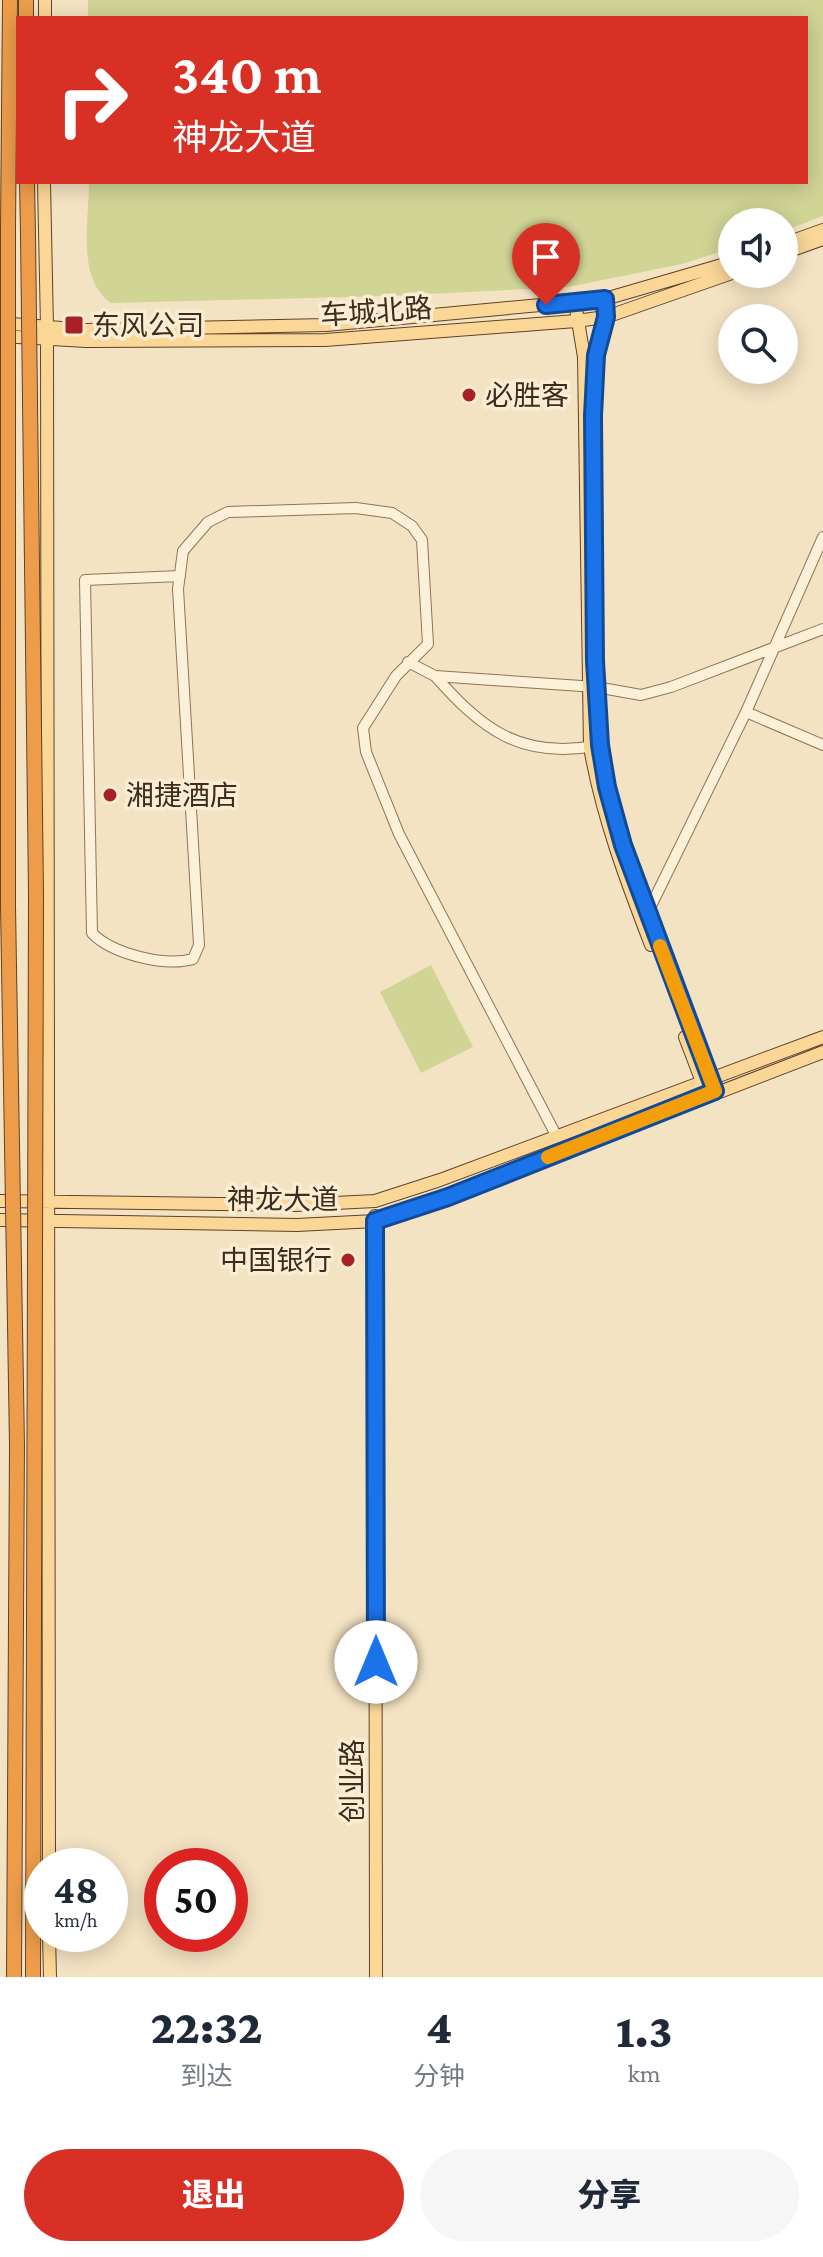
<!DOCTYPE html>
<html lang="zh">
<meta charset="utf-8">
<style>
:root{--surface:#fff;--page:#f6f6f7;--text:#1f2937;--muted:#747a83;--accent:#d93025}
body{margin:0;font-family:"Crimson Pro","Noto Sans SC",serif;background:var(--page);color:var(--text);height:100vh;display:flex;flex-direction:column;font-size:30px;white-space:nowrap}
*{box-sizing:border-box;margin:0}
p{font-size:26px;color:var(--muted)}
.icon{flex:none;width:44px;height:44px;fill:none;stroke:currentColor;stroke-width:2;stroke-linecap:round;stroke-linejoin:round}
.map{position:relative;height:1977px;overflow:hidden}
.drawer{display:flex;flex-direction:column;background:var(--surface);flex:1}
.drawer>*{flex:none}
.banner{position:absolute;left:16px;top:16px;width:792px;height:168px;border-radius:0px;box-shadow:0 4px 20px #0003;background:#d93025;color:#fff;overflow:hidden}
.controls{position:absolute;left:718px;top:208px;display:grid;gap:16px}
.controls a{display:grid;place-items:center;width:80px;height:80px;border-radius:50%;background:var(--surface);box-shadow:0 4px 20px #0003;font-size:40px}
.speed{position:absolute;left:24px;top:1848px;display:flex;gap:16px;font-size:40px;font-weight:700;text-align:center}
.speed>*{display:grid;place-content:center;width:104px;height:104px;border-radius:50%;background:var(--surface);box-shadow:0 4px 20px #0003;line-height:1}
.speed small{font-size:20px;font-weight:400}
.speed .limit{border:12px solid #d22;background:#fff;color:#111}
.pin{position:absolute;display:grid;place-items:center;width:68px;height:68px;color:#fff;margin:-82px -34px;border-radius:50% 50% 50% 0;rotate:-45deg;box-shadow:0 0 8px #0007}
.pin .icon{rotate:45deg}
.me{position:absolute;width:88px;margin:-44px;rotate:0deg;stroke-linejoin:round;filter:drop-shadow(0 0 6px #0008)}
.turn{display:flex;align-items:center;gap:28px;height:168px;padding:0 24px;font-size:36px}
.turn .icon{width:104px;height:104px;stroke-width:2.5}
.turn b{display:block;font-size:56px;line-height:68px}
.eta{display:flex;justify-content:space-evenly;align-items:center;height:136px;text-align:center}
.eta b{font-size:48px;font-weight:800;line-height:56px}
.primary-button{display:flex;gap:16px;margin-top:auto;padding:16px 24px}
.primary-button a{flex:1;height:92px;border-radius:48px;background:var(--accent);color:#fff;font-size:32px;font-weight:800;line-height:92px;text-align:center}
.primary-button a+a{background:var(--page);color:var(--text)}
.map>svg:first-child{display:block}
.green{fill:#d0d495}
.lines{fill:none;stroke-linecap:round;stroke-linejoin:round}
.minor-casing{stroke:#917357;stroke-width:12}
.major-casing{stroke:#5f412c;stroke-width:14}
.highway-casing{stroke:#5f412c;stroke-width:16}
.minor{stroke:#fdf0d8;stroke-width:10}
.major{stroke:#fbd797;stroke-width:12}
.highway{stroke:#ed9d4a;stroke-width:14}
.highway-bridge-casing{stroke:#5f412c;stroke-width:16;stroke-linecap:butt}
.highway-bridge{stroke:#ed9d4a;stroke-width:14}
.route-casing{stroke:#114b97;stroke-width:20}
.route{stroke:#1a73e8;stroke-width:14}
.slow{stroke:#f59e0b;stroke-width:14}
.poi-dot{fill:#a81f26;stroke:#faedd4;stroke-width:3}
.labels{text-anchor:middle;stroke-width:7;stroke-linejoin:round;paint-order:stroke}
.street-label{font-size:28px;fill:#3f2c1d;stroke:#faedd4}
.poi-label{font-size:28px;fill:#3f2c1d;stroke:#faedd4;text-anchor:start}
</style>
<div class="map">
<svg width="823" height="1977" viewBox="0 0 823 1977">
<rect width="100%" height="100%" fill="#f4e3c3"/>
<path class="green" d="M88,0H823V216L784,231V222H732V248L682,264L568,287L388,296L111,303C76,278 89,221 89,182H806V18H88Z
M431,965L473,1047L421,1073L380,992Z"/>
<g class="lines">
<g class="minor-casing">
<path id="minor" d="M180,576L85,580L92,933C112,954 165,967 193,959L199,945L178,589L183,551L208,522L228,512L356,508L392,513L412,526L422,540L428,644L396,676L363,728L366,752L399,834L557,1137
M408,662L435,676L596,687L641,695L671,687L823,629
M435,676C482,729 520,759 595,746
M746,712L823,745
M647,914L746,712L823,537"/>
</g>
<g class="major-casing">
<path id="major" d="M45,18V0
M44,182L47,327L49,1866
M784,244L823,230
M784,253L823,239
M605,299L606,317L596,355L593,416L595,661L600,745L623,845L713,1084
M575,303L584,357L590,747C602,816 626,880 651,945
M0,323L86,330L326,325L605,299L732,262
M0,336L86,341L325,340L576,321L606,317L732,273
M685,1037L704,1087
M0,1201L295,1205L375,1201L440,1180L823,1037
M375,1216L376,1977
M0,1220L297,1225L375,1221L448,1197L823,1052
M49,1934L50,1977"/>
</g>
<g class="highway-casing">
<path id="highway" d="M26,0V18
M27,182L28,235
M8,228L10,0"/>
</g>
<use href="#minor" class="minor"/>
<use href="#major" class="major"/>
<use href="#highway" class="highway"/>
<g class="highway-bridge-casing">
<path id="highway-bridge" d="M8,228V906L17,1445L14,1977
M28,235L36,894L33,1977"/>
</g>
<use href="#highway-bridge" class="highway-bridge"/>
</g>
<g class="lines">
<g class="route-casing">
<path id="route" d="M376,1662L375,1221L448,1197L715,1091L623,845L607,787L600,745L595,661L593,416L596,355L606,317L605,299L546,305"/>
</g>
<use href="#route" class="route"/>
<path class="slow" d="M548,1157L715,1091L660,946"/>
</g>
<g class="poi-dot">
<rect x="64" y="315" width="20" height="20" rx="4"/>
<circle cx="469" cy="395" r="8"/>
<circle cx="110" cy="795" r="8"/>
<circle cx="348" cy="1260" r="8"/>
</g>
<g class="labels">
<g class="street-label">
<text transform="translate(376 311) rotate(-4)" y="10">车城北路</text>
<text x="283" y="1209">神龙大道</text>
<text transform="translate(352 1781) rotate(-90)" y="10">创业路</text>
</g>
<g class="poi-label">
<text x="92" y="335">东风公司</text>
<text x="485" y="405">必胜客</text>
<text x="126" y="805">湘捷酒店</text>
<text x="332" y="1270" text-anchor="end">中国银行</text>
</g>
</g>
</svg>
<div class="controls">
<a><svg class="icon" aria-label="sound" viewBox="0 0 24 24"><path d="M4 9h4l5-4v14l-5-4H4zM17 9q2 3 0 6"/></svg></a>
<a><svg class="icon" aria-label="search" viewBox="0 0 24 24"><circle cx="10" cy="10" r="6"/><path d="M15 15l6 6"/></svg></a>
</div>
<div class="speed"><div>48<small>km/h</small></div><div class="limit">50</div></div>
<div class="pin" style="left:546px;top:305px;background:#d93025"><svg class="icon" aria-label="arrive" viewBox="0 0 24 24"><path d="M6 21V4h12l-3 4 3 4H6"/></svg></div>
<svg class="me" style="left:376px;top:1662px" viewBox="-20 -20 40 40"><circle r="19" fill="#fff"/><path d="M0-13L10 11 0 6-10 11z" fill="#1a73e8"/></svg>
<div class="banner">
<div class="turn"><svg class="icon" aria-label="right" viewBox="0 0 24 24"><path d="M7 20v-9h11M14 6l5 5-5 5"/></svg><div><b>340 m</b>神龙大道</div></div>
</div>
</div>
<section class="drawer">
<div class="eta">
<div><b>22:32</b><p>到达</p></div>
<div><b>4</b><p>分钟</p></div>
<div><b>1.3</b><p>km</p></div>
</div>
<div class="primary-button"><a>退出</a><a>分享</a></div>
</section>
